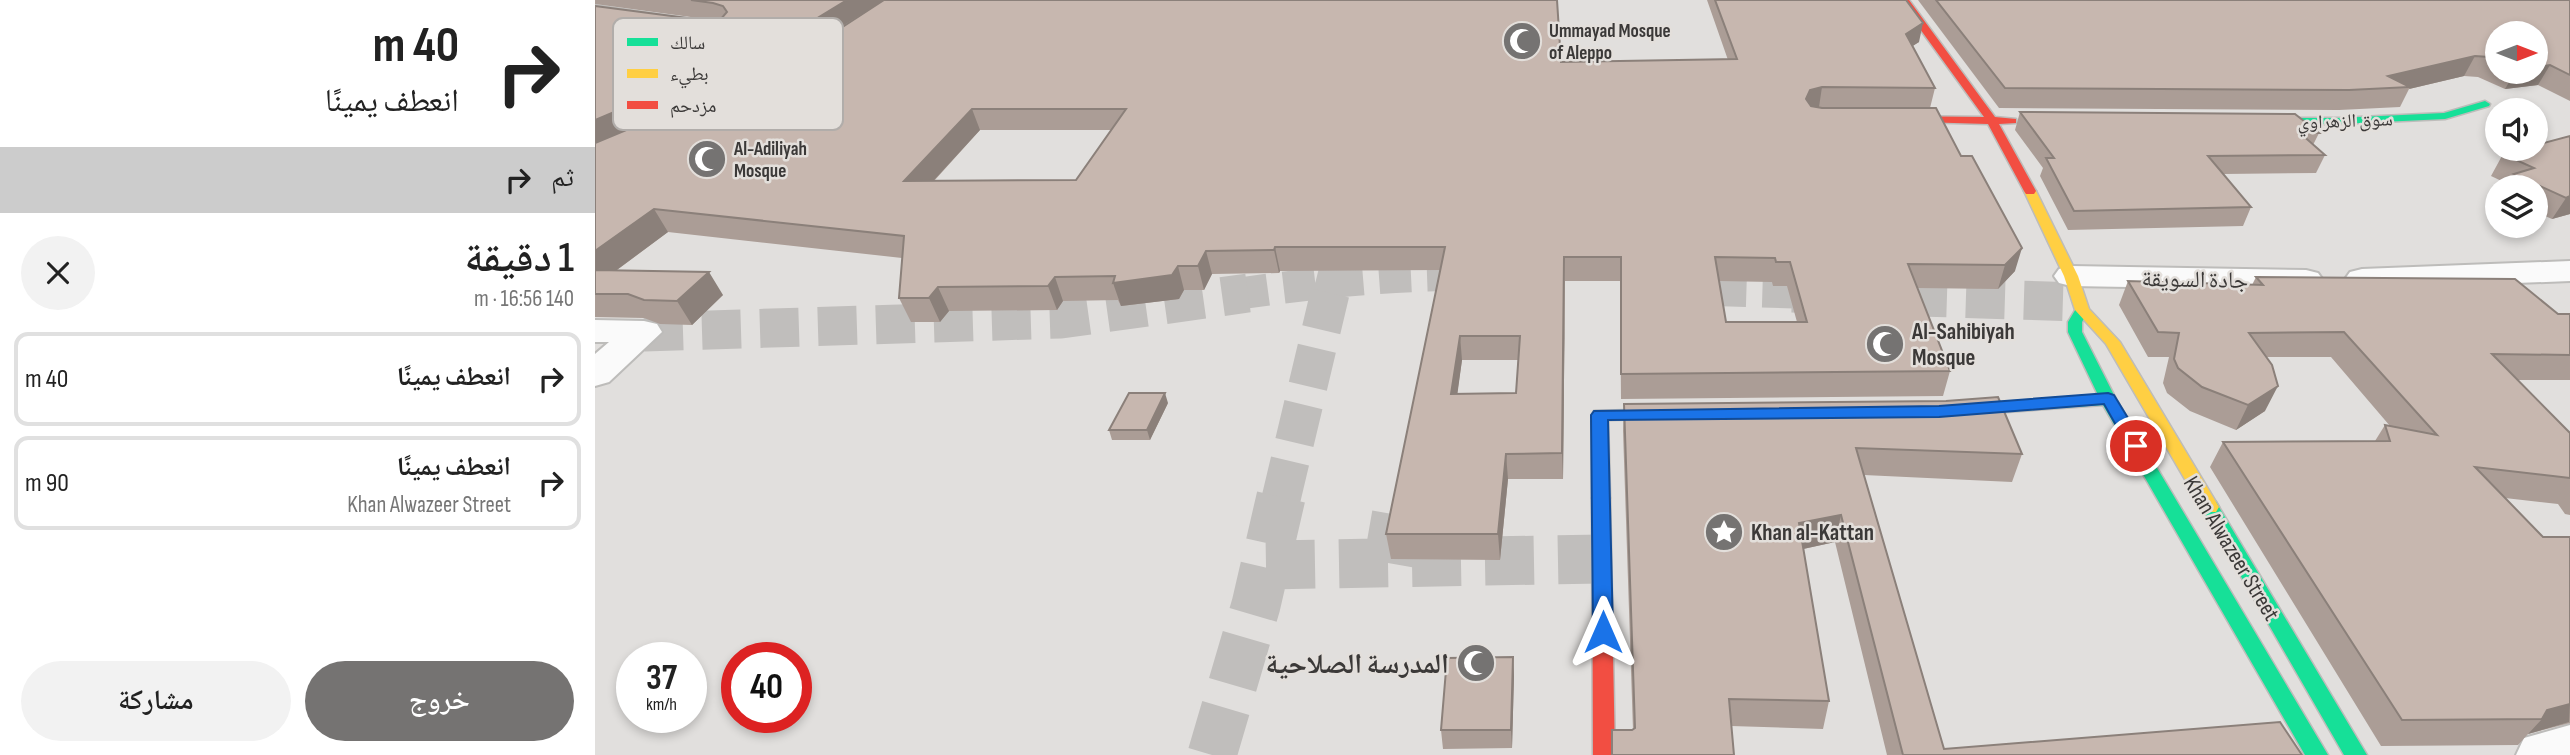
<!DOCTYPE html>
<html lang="ar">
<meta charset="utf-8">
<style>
:root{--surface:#fff;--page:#f2f2f2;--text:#222;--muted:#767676;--line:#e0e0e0;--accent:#757372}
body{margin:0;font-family:"Sofia Sans Condensed","Noto Naskh Arabic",sans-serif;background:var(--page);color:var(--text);direction:rtl;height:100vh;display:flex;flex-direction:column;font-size:26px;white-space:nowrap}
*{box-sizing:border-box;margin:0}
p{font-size:23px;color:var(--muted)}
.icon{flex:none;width:38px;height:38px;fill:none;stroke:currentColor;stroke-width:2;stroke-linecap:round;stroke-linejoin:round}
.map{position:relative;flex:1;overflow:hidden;direction:ltr}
.side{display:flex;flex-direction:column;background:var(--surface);width:595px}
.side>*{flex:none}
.hud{background:#fff;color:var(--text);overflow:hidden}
.needle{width:46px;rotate:90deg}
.fabs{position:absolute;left:1890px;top:21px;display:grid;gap:14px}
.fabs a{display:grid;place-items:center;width:63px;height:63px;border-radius:50%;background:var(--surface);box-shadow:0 4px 10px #0003;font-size:35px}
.speed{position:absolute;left:21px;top:642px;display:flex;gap:14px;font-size:35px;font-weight:700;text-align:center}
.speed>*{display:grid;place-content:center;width:91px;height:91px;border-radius:50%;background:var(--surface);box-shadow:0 4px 10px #0003;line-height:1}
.speed small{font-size:18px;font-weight:400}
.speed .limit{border:10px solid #d22;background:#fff;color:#111}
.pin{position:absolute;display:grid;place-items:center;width:60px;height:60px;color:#fff;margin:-30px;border:4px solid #fff;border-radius:50%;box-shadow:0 2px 7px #0007}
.me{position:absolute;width:77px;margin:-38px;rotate:0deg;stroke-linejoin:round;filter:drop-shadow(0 0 5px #0008)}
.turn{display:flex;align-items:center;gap:24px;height:147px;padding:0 21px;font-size:32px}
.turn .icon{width:91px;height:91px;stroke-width:2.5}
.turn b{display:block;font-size:49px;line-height:60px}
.then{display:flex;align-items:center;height:66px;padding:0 21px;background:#0003;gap:14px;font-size:26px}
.round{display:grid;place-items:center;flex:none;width:74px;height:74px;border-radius:37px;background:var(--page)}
.summary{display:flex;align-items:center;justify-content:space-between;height:119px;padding:0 21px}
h1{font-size:42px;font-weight:600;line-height:52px}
.button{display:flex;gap:14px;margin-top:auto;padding:14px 21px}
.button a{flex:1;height:80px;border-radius:42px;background:var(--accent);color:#fff;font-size:28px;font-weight:600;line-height:80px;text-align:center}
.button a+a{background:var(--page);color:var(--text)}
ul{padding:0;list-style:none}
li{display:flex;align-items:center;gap:21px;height:94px;margin:0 14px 10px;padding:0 7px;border:4px solid var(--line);border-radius:14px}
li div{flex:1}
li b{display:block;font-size:26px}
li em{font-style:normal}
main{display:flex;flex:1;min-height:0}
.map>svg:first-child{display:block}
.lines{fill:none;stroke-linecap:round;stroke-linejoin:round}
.street-tunnel-far2{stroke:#c0bebc;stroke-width:32;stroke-dasharray:32 16;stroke-linecap:butt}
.street-tunnel-far1{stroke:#c0bebc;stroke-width:39;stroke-dasharray:39 19;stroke-linecap:butt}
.street-tunnel{stroke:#c0bebc;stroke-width:49;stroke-dasharray:49 24;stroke-linecap:butt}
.street-casing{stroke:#bdbcba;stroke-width:4}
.fast-casing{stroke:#bdbcba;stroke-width:3}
.slow-casing{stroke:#bdbcba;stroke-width:3}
.jam-casing{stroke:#bdbcba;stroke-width:3}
.street{fill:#fafafa;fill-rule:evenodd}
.fast{fill:#16e098;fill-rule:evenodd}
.slow{fill:#ffcf43;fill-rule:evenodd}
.jam{fill:#f24e42;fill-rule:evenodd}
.wall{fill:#ab9d96;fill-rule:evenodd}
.shaded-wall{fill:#8b807a}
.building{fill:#c7b7af;stroke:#8b807a;stroke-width:2;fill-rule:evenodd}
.route{fill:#1a73e8;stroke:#114b97;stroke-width:2}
.labels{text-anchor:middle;stroke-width:5;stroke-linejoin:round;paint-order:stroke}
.far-poi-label{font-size:19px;font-weight:bold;fill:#3b3938;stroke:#e3dfdb;text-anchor:start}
.far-street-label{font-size:19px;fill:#3b3938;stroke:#e3dfdb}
.street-label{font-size:23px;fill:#3b3938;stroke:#e3dfdb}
.poi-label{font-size:23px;font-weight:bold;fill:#3b3938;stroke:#e3dfdb;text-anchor:start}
.near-poi-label{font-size:28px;font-weight:bold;fill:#3b3938;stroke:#e3dfdb;text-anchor:end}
.key{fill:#e3dfdb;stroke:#b1adaa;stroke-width:2}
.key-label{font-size:19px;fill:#3b3938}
</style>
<main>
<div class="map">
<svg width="1975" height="755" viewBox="0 0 1975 755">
<rect width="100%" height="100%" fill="#e1dfdd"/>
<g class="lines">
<path class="street-tunnel-far2" d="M1082,275L1086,289L1250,294
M641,294C727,282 811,273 898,275
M734,294L743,258"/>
<path class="street-tunnel-far1" d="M1197,293L1484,302
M49,332L466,319L653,293
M686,499L735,293"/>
<path class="street-tunnel" d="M793,563L804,500
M671,565L1007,559
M617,755L661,605L686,497"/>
<g class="street-casing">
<path id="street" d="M0,6L127,24L135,26L139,31L129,41L214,54L223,56L226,61L223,66L214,68L109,52L100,50L97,45L107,35L0,20Z
M1975,261V281L1767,289L1755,286L1750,279L1755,272L1767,269Z
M1476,266L1711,270L1723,273L1728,280L1723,287L1711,290L1476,286L1464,283L1459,276L1464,269Z
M0,320L49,321L62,324L67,332L14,382L0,386V354L14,342H0Z
M1975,725V755H1921L1929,738Z"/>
</g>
<g class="fast-casing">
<path id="fast" d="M1890,101L1895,104L1894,106L1850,119L1744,124H1656L1650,121L1656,118H1744L1849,113Z
M1487,306L1494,310L1487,322V332L1521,399L1733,755H1710L1508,405L1355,416L1347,411L1355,406L1503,395L1473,332V322L1482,307Z
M1615,500L1621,502L1772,755H1749L1606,507L1609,502Z"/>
</g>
<g class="slow-casing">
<path id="slow" d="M1435,187L1441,191L1483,276L1494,309L1525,342L1624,507L1621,512H1609L1511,344L1480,310L1469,276L1429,191Z
M1081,409L1087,410L1089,414L1087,418L1013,420L1015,498L1012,503H1000L997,498V415L999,411Z"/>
</g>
<g class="jam-casing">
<path id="jam" d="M1304,0H1314L1400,117L1421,119V123L1404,124L1441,191L1439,194H1431L1429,191L1393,124L1291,121L1289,119L1295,116L1389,117Z
M1006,492L1012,493L1015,498L1020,755H998L997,498L1000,493Z"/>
</g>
<use href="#street" class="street"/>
<use href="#fast" class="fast"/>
<use href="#slow" class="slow"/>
<use href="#jam" class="jam"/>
</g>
<path class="wall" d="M0,0H962L966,62L1133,60L1112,0H1311L1324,42L1317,46L1340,88L1335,108L1420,271L1403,289L1322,288L1355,371L1348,396L1026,399L1025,281H970L968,479H913L905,560L796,559L791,534L845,270L685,271L684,273L617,274L609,290H589L584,299L526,306L523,300L468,301L462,310L354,311L345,322H316L304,298L307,258L73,232L22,270L128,295L97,325L65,324L49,318L0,317V6L100,35L182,66L137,86L192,63L275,9L209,50L135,39L125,21L0,4ZM385,130H516L481,180L339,181ZM1124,281L1177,282L1178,286H1192L1202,322H1131ZM867,360H923L921,393L862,394Z
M1323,0H1975V101L1943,85L1910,89L1883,77L1869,76L1814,89L1805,107L1744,110L1404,108ZM1902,33L1941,72H1902Z
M1425,112L1724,133L1718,145L1730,155L1721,173L1628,174L1656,207L1648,226L1473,230L1445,176L1448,168L1420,130Z
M1975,136V214L1957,219L1941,212V187H1911L1913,184L1896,176L1908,154Z
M1661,277L1963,314H1975V380H1922L1975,433V515L1970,514L1963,504L1910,498L1948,537H1975V723L1933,734L1923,745L1786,746L1615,467L1628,442L1780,441L1790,425L1795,426L1736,357H1671L1670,411L1641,430L1595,411L1572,393L1568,383L1574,357H1553L1524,305L1533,281L1657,285Z
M573,403L555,440H517L514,430Z
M1029,404L1427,454L1417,482L1269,475L1349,749L1707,755H1292L1240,542L1208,549L1234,701L1228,729L1136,726L1139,755H1016L1017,730H1038L1028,431Z
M918,657L919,676L917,748L848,749L846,730Z"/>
<path class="shaded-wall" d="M252,0H289L209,50L201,31Z
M92,18L101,37L94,45L84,26Z
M1328,23L1324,42L1307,53L1311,34Z
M172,47L182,66L0,147V120Z
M1880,56L1869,76L1814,89L1815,87L1793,76Z
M1955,65L1943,85L1910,89L1920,72H1941V67Z
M1227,87L1224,107L1212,111L1211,99L1215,90Z
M377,109L385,130L318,203L309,181Z
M1975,196V214L1957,219L1971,198Z
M59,209L73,232L0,286V251Z
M680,247L685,271L684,273L679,250Z
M1427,248L1420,271L1403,289L1410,265Z
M611,251L617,274L609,290L603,266Z
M583,266L589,290L584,299L526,306L518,283Z
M114,272L128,295L97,325L82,301Z
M460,277L468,301L462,310L453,286Z
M970,281L968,479L967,453Z
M343,287L354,311L345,322L334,298Z
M865,336L867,360L859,419L856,394Z
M1683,386L1670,411L1641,430L1653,405Z
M570,393L573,403L555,440L552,430Z
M911,454L913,479L905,560L903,534Z
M1246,515L1240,542L1199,551L1204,523Z
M918,657L919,676L917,748L916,730Z
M1975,704L1974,722L1933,734L1947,719L1952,710Z"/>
<path class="building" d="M96,0H252L201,31L125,20L132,12L128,6L118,3Z
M289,0H962L966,62L1142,59L1120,0H1311L1328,23L1311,34L1340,88L1227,87L1215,90L1211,99L1216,106L1227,108H1341L1366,156H1377L1427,248L1410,265L1313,264L1355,371L1026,374V257H969L967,453L911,454L903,534H791L850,247H680L679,250L611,251L603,266H583L577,275L518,283L520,276L460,277L453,286L343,287L334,298H304L309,236L59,209L0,251V143L192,63ZM377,109H531L481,180L309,181ZM1120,257L1180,258L1181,262H1195L1212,322H1131ZM865,336H925L921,393L856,394Z
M1341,0H1975V75L1955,65L1941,67V33H1902V60L1894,57L1880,56L1793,76L1815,87L1754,90L1410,88Z
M0,6L92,18L84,26L89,33L172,47L0,120Z
M1425,112L1700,114L1724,133H1705L1730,155L1613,156L1656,207L1479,211L1451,158H1459Z
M1975,136V196L1971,198L1919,174L1939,168L1908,154L1929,149H1941V145Z
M0,270L114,272L82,301L49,300L33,294H0Z
M1661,277L1920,279L1963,314H1975V355L1897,354L1975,433V478L1880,467L1948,537H1975V704L1952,710L1947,719L1807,720L1628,442L1795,441L1790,425L1842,435L1749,332L1654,333L1677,365L1683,386L1653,405L1607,387L1583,368L1579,359L1584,333L1563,332L1533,281L1668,285Z
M534,393H570L552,430H514Z
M1403,397L1427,454L1261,448L1349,749L1685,722L1707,755H1308L1246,515L1204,523L1234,701L1134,699L1139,755H1017V730H1037L1040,728L1029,404L1351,401Z
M918,657L916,730H846L852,658Z"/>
<path class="route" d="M1513,393L1519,395L1550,446L1547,450H1535L1509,404L1344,417L1013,420L1018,632L1015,638L1008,641L1001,638L998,632L996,415L999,411L1344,406Z"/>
<defs>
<g id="mosque-disc" transform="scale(2.0125)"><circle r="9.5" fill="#757372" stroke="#e3dfdb"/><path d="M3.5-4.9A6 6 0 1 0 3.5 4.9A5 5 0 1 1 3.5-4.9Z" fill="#fff"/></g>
<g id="sight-disc" transform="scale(2.0125)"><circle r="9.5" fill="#757372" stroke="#e3dfdb"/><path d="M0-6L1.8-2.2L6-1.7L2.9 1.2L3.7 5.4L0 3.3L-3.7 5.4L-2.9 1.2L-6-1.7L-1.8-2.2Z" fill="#fff"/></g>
</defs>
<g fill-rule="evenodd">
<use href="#mosque-disc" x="927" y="41"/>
<use href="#mosque-disc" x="112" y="159"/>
<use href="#mosque-disc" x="1290" y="344"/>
<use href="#sight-disc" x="1129" y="532"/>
<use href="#mosque-disc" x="881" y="663"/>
</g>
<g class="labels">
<g class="far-poi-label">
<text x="954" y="37">Ummayad Mosque<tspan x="954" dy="22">of Aleppo</tspan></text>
<text x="139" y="155">Al-Adiliyah<tspan x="139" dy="22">Mosque</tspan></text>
</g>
<g class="far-street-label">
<text transform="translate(1750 120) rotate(-2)" y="7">سوق الزهراوي</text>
</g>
<g class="street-label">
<text transform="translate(1600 279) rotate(1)" y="8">جادة السويقة</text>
<text transform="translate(1637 548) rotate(59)" y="8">Khan Alwazeer Street</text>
</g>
<g class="poi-label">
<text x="1317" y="339">Al-Sahibiyah<tspan x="1317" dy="26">Mosque</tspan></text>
<text x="1156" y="540">Khan al-Kattan</text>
</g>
<g class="near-poi-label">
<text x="854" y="673">المدرسة الصلاحية</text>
</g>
</g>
<rect x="18" y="18" width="230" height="112" rx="10" class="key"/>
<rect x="32" y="38" width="31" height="8" fill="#16e098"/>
<rect x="32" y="69" width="31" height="9" fill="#ffcf43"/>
<rect x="32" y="101" width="31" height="8" fill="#f24e42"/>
<g class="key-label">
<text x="75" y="49">سالك</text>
<text x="75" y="80">بطيء</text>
<text x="75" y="112">مزدحم</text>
</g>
</svg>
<div class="fabs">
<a><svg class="needle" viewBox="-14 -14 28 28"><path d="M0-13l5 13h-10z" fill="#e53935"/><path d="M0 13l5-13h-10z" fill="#767676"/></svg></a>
<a><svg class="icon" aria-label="sound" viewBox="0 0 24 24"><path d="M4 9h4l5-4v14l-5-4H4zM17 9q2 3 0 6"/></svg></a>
<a><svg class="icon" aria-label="layers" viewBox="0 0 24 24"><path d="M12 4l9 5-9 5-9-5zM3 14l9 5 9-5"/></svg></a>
</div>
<div class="speed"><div>37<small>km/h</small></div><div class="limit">40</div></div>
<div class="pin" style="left:1541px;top:446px;background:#d93025"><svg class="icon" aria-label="arrive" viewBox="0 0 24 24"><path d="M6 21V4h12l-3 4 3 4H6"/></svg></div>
<svg class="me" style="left:1008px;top:632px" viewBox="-20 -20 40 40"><path d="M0-17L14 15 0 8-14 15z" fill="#1a73e8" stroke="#fff" stroke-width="4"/></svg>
</div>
<section class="side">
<div class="hud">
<div class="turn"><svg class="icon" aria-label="right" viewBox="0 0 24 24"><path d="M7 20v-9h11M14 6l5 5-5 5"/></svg><div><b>40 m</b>انعطف يمينًا</div></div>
<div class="then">ثم<svg class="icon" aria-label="right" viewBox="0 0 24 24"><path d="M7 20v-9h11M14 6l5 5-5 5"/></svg></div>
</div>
<div class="summary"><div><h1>1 دقيقة</h1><p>140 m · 16:56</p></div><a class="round"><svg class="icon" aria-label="close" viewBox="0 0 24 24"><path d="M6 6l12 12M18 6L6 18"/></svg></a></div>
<ul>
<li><svg class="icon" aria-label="right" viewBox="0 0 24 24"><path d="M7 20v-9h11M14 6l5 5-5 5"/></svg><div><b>انعطف يمينًا</b></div><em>40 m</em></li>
<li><svg class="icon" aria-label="right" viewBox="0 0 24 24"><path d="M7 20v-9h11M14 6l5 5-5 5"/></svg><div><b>انعطف يمينًا</b><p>Khan Alwazeer Street</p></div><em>90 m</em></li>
</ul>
<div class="button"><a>خروج</a><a>مشاركة</a></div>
</section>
</main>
